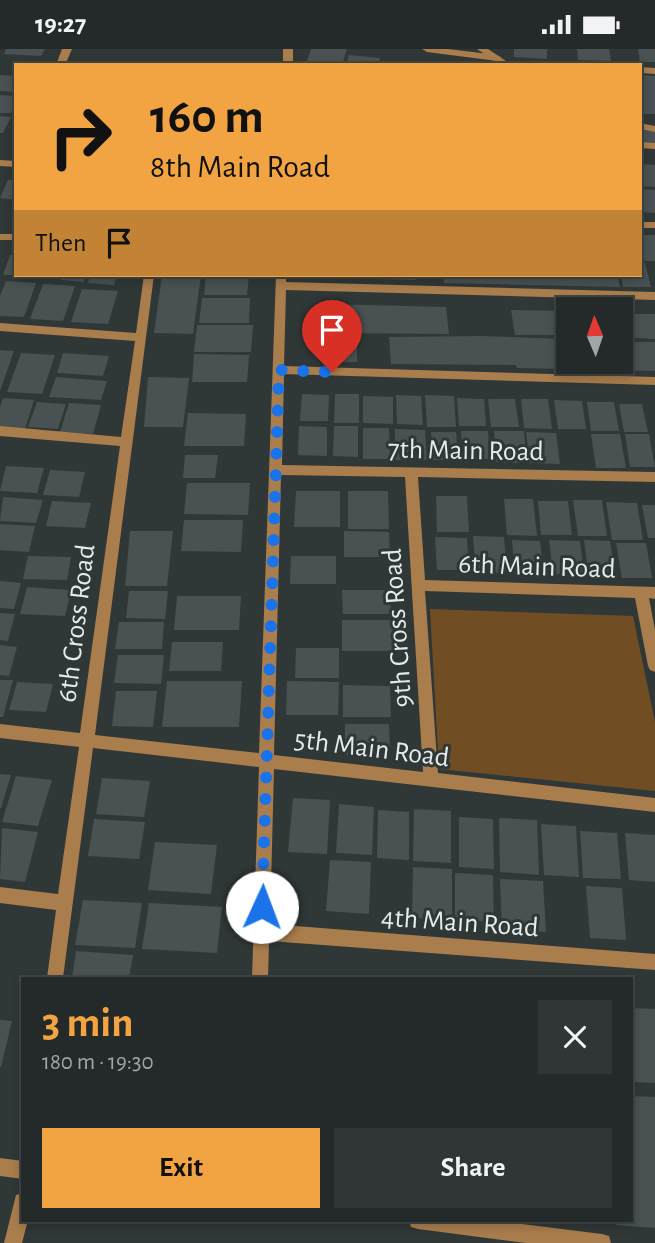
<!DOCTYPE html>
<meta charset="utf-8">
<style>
:root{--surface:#242929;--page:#303535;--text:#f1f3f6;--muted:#a3a6a8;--line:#414546;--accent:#f3a442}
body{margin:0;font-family:"Alegreya Sans",sans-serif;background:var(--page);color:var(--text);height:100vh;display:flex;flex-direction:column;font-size:26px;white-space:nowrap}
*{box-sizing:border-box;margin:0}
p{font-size:23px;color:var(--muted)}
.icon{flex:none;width:38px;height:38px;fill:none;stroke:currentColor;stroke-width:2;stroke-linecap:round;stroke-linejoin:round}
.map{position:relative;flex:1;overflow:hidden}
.sheet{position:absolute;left:21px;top:928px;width:612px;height:245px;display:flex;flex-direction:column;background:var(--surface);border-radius:0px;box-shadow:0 4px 10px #0003,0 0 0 2px var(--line)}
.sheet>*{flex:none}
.guide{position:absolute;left:14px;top:14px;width:628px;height:214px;border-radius:0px;box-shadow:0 4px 10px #0003,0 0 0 2px var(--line);background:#f3a442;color:#111;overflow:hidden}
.needle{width:46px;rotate:358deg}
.tools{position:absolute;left:556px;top:248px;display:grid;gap:14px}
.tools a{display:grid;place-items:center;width:77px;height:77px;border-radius:0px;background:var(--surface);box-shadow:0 4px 10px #0003,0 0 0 2px var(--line);font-size:35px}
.pin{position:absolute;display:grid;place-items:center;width:60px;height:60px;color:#fff;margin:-72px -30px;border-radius:50% 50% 50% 0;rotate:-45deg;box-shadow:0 0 7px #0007}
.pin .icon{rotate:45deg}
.me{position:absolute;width:77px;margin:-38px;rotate:2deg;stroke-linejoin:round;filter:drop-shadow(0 0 5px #0008)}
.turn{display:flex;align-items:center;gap:24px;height:147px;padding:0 21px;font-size:32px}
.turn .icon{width:91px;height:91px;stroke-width:2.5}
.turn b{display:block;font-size:49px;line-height:60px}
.then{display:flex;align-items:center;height:66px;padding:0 21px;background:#0003;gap:14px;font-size:26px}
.round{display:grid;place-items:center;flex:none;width:74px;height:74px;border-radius:0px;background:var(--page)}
.headline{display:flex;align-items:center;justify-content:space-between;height:119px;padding:0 21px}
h1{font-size:42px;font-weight:600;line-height:52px;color:var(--accent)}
.cta{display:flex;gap:14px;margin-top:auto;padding:14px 21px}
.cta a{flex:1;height:80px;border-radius:0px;background:var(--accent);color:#111;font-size:28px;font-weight:600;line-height:80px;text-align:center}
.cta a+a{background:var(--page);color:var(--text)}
.status{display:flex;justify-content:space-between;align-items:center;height:49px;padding:0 35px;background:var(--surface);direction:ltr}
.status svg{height:19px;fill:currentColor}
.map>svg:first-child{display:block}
.green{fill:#704d23}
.building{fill:#495152}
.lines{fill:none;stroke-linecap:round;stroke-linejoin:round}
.minor{fill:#a97d4c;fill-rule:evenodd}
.tertiary{fill:#a97d4c;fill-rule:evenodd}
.route{stroke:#1a73e8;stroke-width:12;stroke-dasharray:0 21.6}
.labels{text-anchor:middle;stroke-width:6;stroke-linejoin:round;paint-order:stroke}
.street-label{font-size:28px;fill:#e5eaea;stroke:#303737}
</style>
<div class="status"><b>19:27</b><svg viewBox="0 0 49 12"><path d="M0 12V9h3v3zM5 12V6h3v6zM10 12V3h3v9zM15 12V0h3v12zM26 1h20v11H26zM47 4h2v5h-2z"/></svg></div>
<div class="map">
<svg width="655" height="1194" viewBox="0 0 655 1194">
<rect width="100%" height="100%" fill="#303737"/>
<path class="green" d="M430,560L633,567L655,673V742L439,720Z"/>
<path class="building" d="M6,0H45L41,7L4,5Z
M311,0H347L342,16L307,12Z
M514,0H547V10L514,8Z
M577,0H609L611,12L578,11Z
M638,0H655V13H640Z
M349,6L380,9L378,16H346Z
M0,26L16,27V43L0,42Z
M640,26L655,27V65H640Z
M0,46L16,47L11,64H0Z
M0,67L11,68L3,84H0Z
M640,81L655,82V95L640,94Z
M640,115L655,116V138L640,137Z
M8,131H16V151L0,149Z
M640,140L655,141V164L640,163Z
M640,186H655V212H644Z
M10,206H16V226H3Z
M640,213L645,214L651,238H623L621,226H640Z
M62,226H86L84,233L61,231Z
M90,226H117L114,236L88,234Z
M162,226H201L193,285L154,284Z
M206,226H249L247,246H204Z
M331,226H416V231L331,229Z
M443,226H617L620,238L444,234Z
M6,232L36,234L24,268L0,267V247Z
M43,235L75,237L63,272L30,270Z
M82,240L118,242L108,275L71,273Z
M202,249H250L249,274H199Z
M328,255L446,258L449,285L329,284Z
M511,261L569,262V286H515Z
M621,265H655V290L621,288Z
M197,276H253L251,303H194Z
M329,287H357V313H329Z
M482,287L569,290V313H621V293H655V322L517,319L516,316L391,315L389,288Z
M0,301L14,302L0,342Z
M21,304L55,306L42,345L7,343Z
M63,304L109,307L103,327L57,324Z
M194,305L249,306L247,333H192Z
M56,328L107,332L101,351L49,348Z
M148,328L189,329L183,378H144Z
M302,345L329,346L328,372H300Z
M335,345H359V374H334Z
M396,346L421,347L423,376L397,375Z
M425,346L454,347L456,378H427Z
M363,347L393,348V375L363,374Z
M3,349L34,351L25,380L0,378V358Z
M457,349L484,350L486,377H459Z
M488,350H515L519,378H491Z
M521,350H548L552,380L524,379Z
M554,351L582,352L586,380H558Z
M37,353L66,355L58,380L28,378Z
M587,353H614L619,382H591Z
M69,354L101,356L93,385L60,383Z
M619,355H642L648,383H624Z
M188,364L246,365L244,397H184Z
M299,377L327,378V407L298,406Z
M334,377H358V408L333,407Z
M363,379H389L390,410H363Z
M395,380L425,381L427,411H395Z
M461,382H488L490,410H463Z
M494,382H524L527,414L496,413Z
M431,383H456L458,411H432Z
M526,383L556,384L560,415L530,414Z
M591,385H620L626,419H596Z
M625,385H649L655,418H630Z
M185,406H218L215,429H183Z
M6,417L44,419L37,444L0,442Z
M50,421L85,423L79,448L43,446Z
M187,434H250L248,466L184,465Z
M296,442H340V478H294Z
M348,442H388L389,480H348Z
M436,447H467L469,483H437Z
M3,448L43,451L36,474L0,472Z
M504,450H533L537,487L507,486Z
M573,451H602L607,487H578Z
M52,452L91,454L85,479L46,477Z
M538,452H568L572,486H541Z
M606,453L637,454L643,491H612Z
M642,456H655V489H648Z
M184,471H243L241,503L181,502Z
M0,475L35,477L29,503L0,501Z
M130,482H173L167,537H125Z
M344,482L389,483L390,508H344Z
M473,487L504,488L507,524L476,523Z
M435,488L467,489L469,521H437Z
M512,491L540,492L544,526H515Z
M549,491L580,492L584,525H553Z
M584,491L610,492L616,529H589Z
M616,494H646L652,529H622Z
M28,507L71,508L67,531L23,530Z
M291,507H336V535H290Z
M0,532L21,534L14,560L0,559Z
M27,538L71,541L65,567L20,565Z
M342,541H390L391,565H343Z
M129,542H168L165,570L126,569Z
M177,547H241L239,581H174Z
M0,564L15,565L8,592L0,591Z
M342,571H392L394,602H342Z
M119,573H164L162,600H115Z
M172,593H223L221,622H169Z
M0,596L17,598L9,627L0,626Z
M296,599H339V629H295Z
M118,606H164L161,635L114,634Z
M0,631H13L3,668H0Z
M167,632H242L239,678H162Z
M287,632L339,633L338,666H286Z
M17,633L53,635L46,663L9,661Z
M343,636L390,637L391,668H343Z
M116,642H157L153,678L112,677Z
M345,675H389L390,706H345Z
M0,725L11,726L1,759H0Z
M16,727L52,731L38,777L2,773Z
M102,729L150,732L144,768L96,765Z
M293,749L330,751L327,805L288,803Z
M339,755L374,758L372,806L336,804Z
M414,760L451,762V814L413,812Z
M378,761L409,763V811L377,809Z
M459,768L493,770L494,820L459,818Z
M499,769L537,771L539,826L500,823Z
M94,770L145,773L139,810L88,807Z
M541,775L576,777L579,828L544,826Z
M2,779L38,783L25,833L0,830Z
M580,782L617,784L621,830L583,829Z
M625,784L655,786V833L629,831Z
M155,793L217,796L211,845L148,841Z
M330,811L371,813L369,865L326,862Z
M413,818L452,820V871L412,869Z
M455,824L493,826L494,873L455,871Z
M500,830L543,832L546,883L502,881Z
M586,837L622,839L626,891L590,889Z
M83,851L142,854L135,899L75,896Z
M149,854L222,858L217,904L142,900Z
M76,902L133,906L129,929H72Z
M632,959L655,960V1034L632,1033Z
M0,971L12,972L1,1018L0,1017Z
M632,1047L655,1048V1179L616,1176V1171H632Z"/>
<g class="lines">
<path class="minor" d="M62,0H72L65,16H56Z
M283,0H293V16H283Z
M422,0H448L497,6L502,9L497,12L427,3Z
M640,18L655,19V25L640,24Z
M640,93L655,94V100L640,99Z
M0,111L16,112V118L0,117Z
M640,173H655V179H640Z
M0,185H16V191H0Z
M144,226H154L95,686L259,704L276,226H286V233L655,243V251L286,241L284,317L655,328V336L284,325L282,416L655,423V433L418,428L425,531L655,538V550L649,549L655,581V623L650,621L648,617L635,549L425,542L438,724L655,749V763L274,720L270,875L655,905V921L269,892L268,929H252L259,718L93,699L63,929H47L56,861L0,854V838L58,845L79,698L0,689V675L80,684L120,397L0,387V377L121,388L135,292L0,282V274L136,284ZM281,426L405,428L423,723L274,706Z
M0,1109L23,1112V1130L0,1127Z
M23,1144V1171H28L22,1194H4L16,1146Z
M409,1171H491L602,1185L609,1187L611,1194H526L418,1180L411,1178Z"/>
<path class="tertiary" d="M477,0H488L512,16H501Z
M640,74L655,77V83L640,80Z"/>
</g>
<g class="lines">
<path class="route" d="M262,858L279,321L332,323"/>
</g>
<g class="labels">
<g class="street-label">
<text transform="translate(466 400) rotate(1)" y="10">7th Main Road</text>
<text transform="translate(537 516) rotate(2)" y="10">6th Main Road</text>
<text transform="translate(75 574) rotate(-83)" y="10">6th Cross Road</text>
<text transform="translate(396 579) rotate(-94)" y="10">9th Cross Road</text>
<text transform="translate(372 698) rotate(7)" y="10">5th Main Road</text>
<text transform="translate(460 872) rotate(4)" y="10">4th Main Road</text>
</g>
</g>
</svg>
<div class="tools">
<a><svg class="needle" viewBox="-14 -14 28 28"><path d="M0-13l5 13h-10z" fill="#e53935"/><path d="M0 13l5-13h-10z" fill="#a3a6a8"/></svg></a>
</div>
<div class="pin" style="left:332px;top:323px;background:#d93025"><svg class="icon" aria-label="arrive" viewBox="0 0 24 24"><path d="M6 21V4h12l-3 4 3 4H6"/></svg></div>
<svg class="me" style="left:262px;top:858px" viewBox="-20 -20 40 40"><circle r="19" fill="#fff"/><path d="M0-13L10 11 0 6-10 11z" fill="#1a73e8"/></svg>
<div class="guide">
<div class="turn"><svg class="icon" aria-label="right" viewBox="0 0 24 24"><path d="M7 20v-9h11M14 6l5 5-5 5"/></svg><div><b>160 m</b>8th Main Road</div></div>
<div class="then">Then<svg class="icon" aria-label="arrive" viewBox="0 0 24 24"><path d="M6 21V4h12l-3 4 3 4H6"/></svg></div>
</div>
<section class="sheet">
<div class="headline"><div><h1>3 min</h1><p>180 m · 19:30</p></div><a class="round"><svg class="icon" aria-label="close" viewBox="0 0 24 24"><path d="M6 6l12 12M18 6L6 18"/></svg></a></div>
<div class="cta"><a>Exit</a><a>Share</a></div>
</section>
</div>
